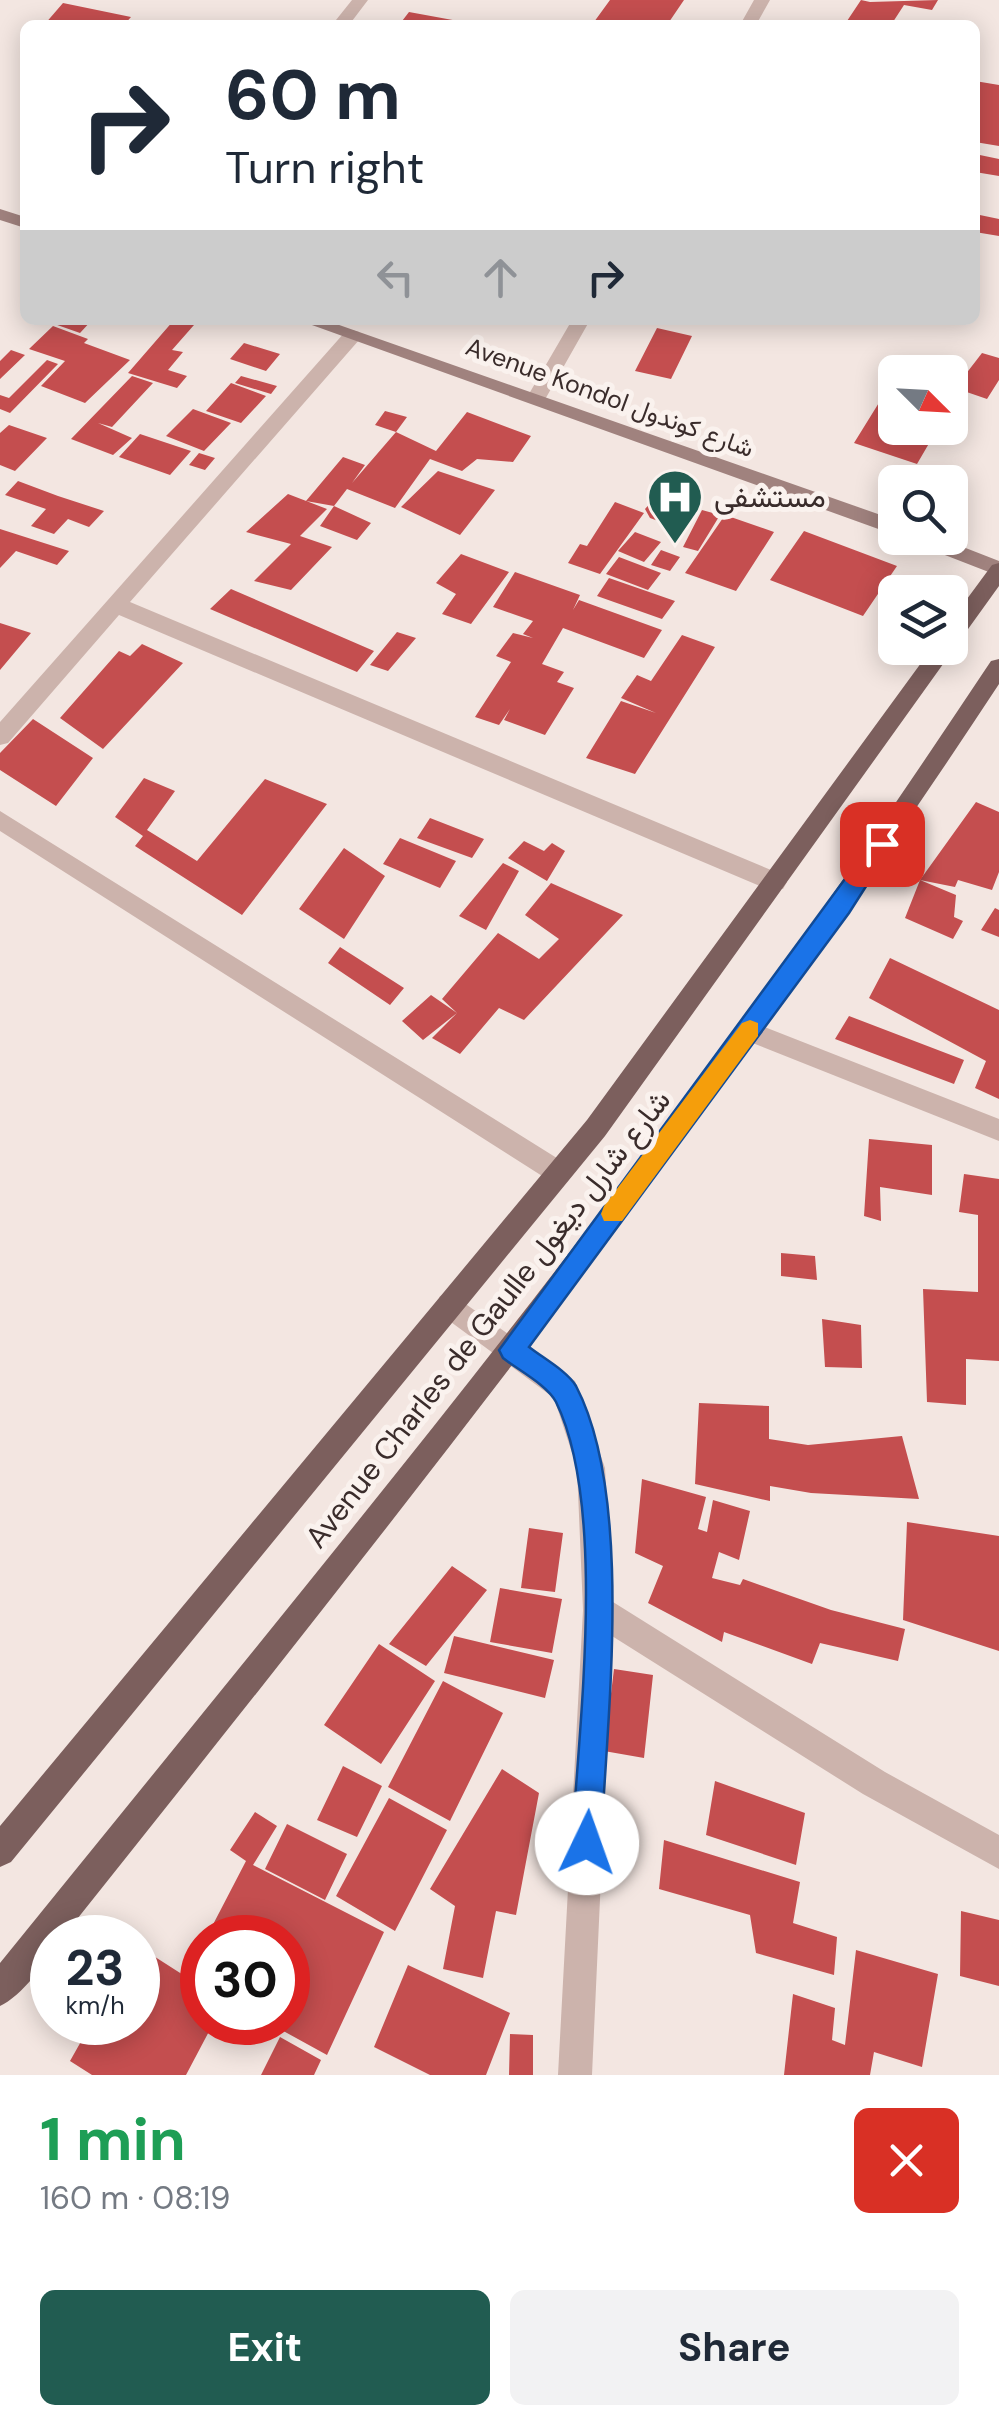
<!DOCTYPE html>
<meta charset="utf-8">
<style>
:root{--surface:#fff;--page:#f2f2f3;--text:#1f2937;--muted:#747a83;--accent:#215c51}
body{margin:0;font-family:"DM Sans",Vazirmatn,sans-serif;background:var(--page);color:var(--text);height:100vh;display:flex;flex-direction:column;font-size:38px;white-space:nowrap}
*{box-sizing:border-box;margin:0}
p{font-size:32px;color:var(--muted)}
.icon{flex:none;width:55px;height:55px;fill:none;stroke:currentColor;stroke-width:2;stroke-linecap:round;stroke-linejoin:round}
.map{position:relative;height:2075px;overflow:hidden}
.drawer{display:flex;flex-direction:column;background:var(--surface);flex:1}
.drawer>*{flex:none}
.hud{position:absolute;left:20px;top:20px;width:960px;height:305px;border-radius:15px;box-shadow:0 5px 25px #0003;background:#fff;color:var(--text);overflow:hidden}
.needle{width:65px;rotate:114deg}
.fabs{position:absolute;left:878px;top:355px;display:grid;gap:20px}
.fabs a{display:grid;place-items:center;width:90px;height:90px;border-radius:15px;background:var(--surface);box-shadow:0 5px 25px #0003;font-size:50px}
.speed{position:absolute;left:30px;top:1915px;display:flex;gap:20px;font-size:50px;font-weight:700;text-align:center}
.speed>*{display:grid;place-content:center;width:130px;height:130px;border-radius:50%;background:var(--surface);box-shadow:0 5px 25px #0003;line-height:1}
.speed small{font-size:25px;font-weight:400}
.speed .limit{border:15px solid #d22;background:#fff;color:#111}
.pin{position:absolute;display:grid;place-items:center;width:85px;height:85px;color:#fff;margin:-42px;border-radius:20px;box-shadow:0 5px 15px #0006}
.me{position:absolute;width:110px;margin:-55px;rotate:3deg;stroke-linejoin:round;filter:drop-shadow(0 0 8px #0008)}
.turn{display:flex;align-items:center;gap:35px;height:210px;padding:0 40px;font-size:45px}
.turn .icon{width:130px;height:130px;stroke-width:2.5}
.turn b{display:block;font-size:70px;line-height:85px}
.lanes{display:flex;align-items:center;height:95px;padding:0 40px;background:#0003;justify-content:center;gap:50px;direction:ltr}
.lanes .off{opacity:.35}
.round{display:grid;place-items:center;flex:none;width:105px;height:105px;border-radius:15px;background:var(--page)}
.summary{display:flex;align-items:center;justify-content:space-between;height:170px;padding:0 40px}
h1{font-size:60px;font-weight:700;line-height:75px;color:#1e9e55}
.primary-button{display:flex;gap:20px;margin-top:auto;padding:20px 40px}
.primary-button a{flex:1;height:115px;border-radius:15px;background:var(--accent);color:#fff;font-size:40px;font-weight:700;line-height:115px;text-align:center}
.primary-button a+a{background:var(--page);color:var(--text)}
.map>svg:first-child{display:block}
.building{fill:#c44e4f}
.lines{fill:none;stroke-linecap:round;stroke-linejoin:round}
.street{fill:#ccb3ac;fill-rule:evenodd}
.secondary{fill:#a0827e;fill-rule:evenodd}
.primary{fill:#7c5f5d;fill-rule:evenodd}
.route{fill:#1a73e8;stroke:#114b97;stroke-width:2.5}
.slow{fill:#f59e0b}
.labels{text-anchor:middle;stroke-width:10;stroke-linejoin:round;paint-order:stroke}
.far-street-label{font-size:25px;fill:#3a2c2b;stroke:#faf2ee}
.poi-label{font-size:30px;fill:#3a2c2b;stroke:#faf2ee;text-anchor:start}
.street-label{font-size:30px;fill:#3a2c2b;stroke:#faf2ee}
</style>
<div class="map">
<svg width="999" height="2075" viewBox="0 0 999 2075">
<rect width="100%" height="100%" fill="#f3e6e1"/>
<path class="building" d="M610,0H684L667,25L594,22Z
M861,0L870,2L938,0L932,10L904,5L891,25L847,21Z
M63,3L131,17L124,25H44Z
M409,12L469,23V25H399Z
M975,81L999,85V146L975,142Z
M975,154L999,159V176L975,172Z
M975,214L999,219V236L975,232Z
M43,320H92L80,333Z
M174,320L194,325L172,350L183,352L168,370L187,376L177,388L128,373Z
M53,326L88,339L84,343L130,360L85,403L41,386L65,361L29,349Z
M657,328L692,336L671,379L635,371Z
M244,343L280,354L266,371L230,359Z
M11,350L25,355L0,379V361Z
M982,353L999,358V380L987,399L955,388Z
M47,360L58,364L10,413L0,409V395L9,398Z
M132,376L153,383L112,427L98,423L132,438L113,455L71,439Z
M241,376L277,386L271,394L235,383Z
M231,383L266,396L241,423L206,411Z
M885,393L895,396V428H938L917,464L854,443Z
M193,409L231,423L204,451L166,436Z
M385,411L407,417L396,432L375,425Z
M467,412L531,436L513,462L477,459L462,471L430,459L395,508L347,489L334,506L306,501L343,457L365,465L352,483L396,432L436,451Z
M9,425L47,438L15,471L0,465V433Z
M140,434L191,451L170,475L119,457Z
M199,453L215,458L205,470L189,465Z
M438,471L495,490L460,535L401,507Z
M18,481L58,496L104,511L89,527L68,519L54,534L31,526L46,509L5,495Z
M662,490L686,498L677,513L655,506L676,515L669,525L650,518L645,509Z
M288,494L327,509L300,536L332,547L291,590L254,581L291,544L246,532Z
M615,502L644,513L600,574L568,563L580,544L587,546Z
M334,506L371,523L357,540L320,526Z
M702,510L720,515L698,551L683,547Z
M725,515L774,532L736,591L685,573Z
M0,529L69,551L57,565L16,551L0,568Z
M804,531L897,566L863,616L770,580Z
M635,532L661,542L644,562L618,551Z
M661,550L680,557L670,571L651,565Z
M461,554L509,572L471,624L442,614L456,594L436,583Z
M619,557L661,573L648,590L606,574Z
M515,572L580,595L573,610L579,600L662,630L644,658L563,628L542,664L564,672L557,682L574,688L545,735L504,720L510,709L499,725L475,717L511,662L496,656L513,633L533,638L523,634L533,621L493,607Z
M609,578L675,601L662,619L597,596Z
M231,589L374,651L357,672L210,609Z
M0,623L31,633L0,670Z
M397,632L416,638L388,671L370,665Z
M682,635L715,647L635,774L586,758L621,701L656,713L621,698L637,675L651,681Z
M142,644L183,663L103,749L60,718L119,651L130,656Z
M33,719L93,758L56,806L0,770V753Z
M144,778L175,791L147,830L197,861L265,779L327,804L242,915L135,846L143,836L115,817Z
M976,802L999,812V872L992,890L958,880L955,887L920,880L956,895L954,917L963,921L953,939L905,918L920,880Z
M430,818L484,839L472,858L417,838Z
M400,838L456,861L440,888L383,864Z
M524,841L544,851L552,843L565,851L547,881L508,858Z
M344,848L385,876L344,939L299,909Z
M503,863L519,871L486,930L459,916Z
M551,883L623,915L524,1020L499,1008L460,1054L432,1038L457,1013L442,999L498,933L539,959L559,939L525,915Z
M995,908L999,910V937L981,930Z
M340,947L404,988L390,1005L328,963Z
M890,958L999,1010V1099L975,1088L986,1061L869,998Z
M431,995L457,1013L423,1040L402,1021Z
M849,1016L964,1060L954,1084L835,1039Z
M869,1139L932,1145V1195L880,1187L881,1221L864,1216Z
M964,1174L999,1179V1361L966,1359V1405L927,1402L923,1289L978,1292V1215L959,1212Z
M781,1253L815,1256L817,1280L781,1276Z
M822,1319L861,1325L862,1368L825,1367Z
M699,1403L769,1406V1439L808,1445L902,1436L919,1499L811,1493L770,1486V1501L695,1484Z
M642,1479L706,1497L698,1529L707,1532L713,1500L750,1511L739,1560L719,1552L712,1578L740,1585L743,1579L831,1610L905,1629L898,1661L820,1643L812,1664L724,1632L722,1642L648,1603L663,1566L635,1553Z
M907,1522L999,1536V1651L903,1620Z
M529,1528L563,1533L555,1592L521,1588Z
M452,1566L487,1590L426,1666L389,1644Z
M500,1588L562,1599L552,1653L490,1642Z
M454,1636L554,1660L545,1698L444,1673Z
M379,1644L435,1681L381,1764L324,1725Z
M614,1669L653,1675L644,1758L604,1751Z
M443,1681L503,1713L450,1821L388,1787Z
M343,1766L382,1786L357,1837L317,1820Z
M502,1769L539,1793L516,1915L496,1911L483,1978L443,1969L455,1906L430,1889Z
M715,1781L805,1813L796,1865L706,1835Z
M389,1798L447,1830L395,1931L336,1896Z
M255,1812L277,1826L253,1865L384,1932L327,2055L267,2022H288V1938H206L246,1861L230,1850Z
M287,1824L347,1854L325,1900L265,1869Z
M664,1840L800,1882L793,1923L837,1937L834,1975L756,1953L750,1915L659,1889Z
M961,1911L999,1920V1986L960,1976Z
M138,1946L202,1987V2022H214L186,2075H92L70,2061L92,2022H138Z
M856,1950L938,1974L922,2067L874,2052L870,2075H784L793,1994L835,2008L832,2040L845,2045Z
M408,1965L510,2013L486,2075H430L374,2047Z
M510,2034L533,2035V2075H509Z
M280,2037L321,2060L314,2075H261Z"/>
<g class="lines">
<path class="street" d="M352,0H368L349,25H332Z
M754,0H770L756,25H740Z
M572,320H590L543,403H529L526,399Z
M352,330L359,332V340L130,602L783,875L787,882L783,889H767L119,615L8,743L0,745V722L345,332Z
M0,811L568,1165L572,1173L568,1181L559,1184L550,1181L0,831Z
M749,1021L999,1119V1141L740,1038L737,1031L740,1024Z
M450,1293L575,1381L605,1468L613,1602L885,1772L999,1835V1869L863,1794L612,1636L592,2075H558L583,1610L577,1468L554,1398L440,1314L436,1305L440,1296Z"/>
<path class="secondary" d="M0,209L25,217V228L0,220Z
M298,320H325L895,520V535Z
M911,538H940L999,561V576L914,543Z"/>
<path class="primary" d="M999,563V586L958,643L952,645L951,653L605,1136L11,1862L0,1867V1826L587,1120L932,648H950V622L992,565Z
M999,659V684C712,1121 388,1529 62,1938H52C52,1960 20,1997 0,2006V1963C257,1645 519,1331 758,1000C838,889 915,775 991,661Z"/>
</g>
<path class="route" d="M882,836L893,844L849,913L529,1347C543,1358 567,1371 576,1386C634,1497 607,1717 601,1843L597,1853L587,1857L576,1853L572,1843C579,1725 607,1506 556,1402C547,1385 518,1370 503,1358L499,1350L875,838Z"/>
<path class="slow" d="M750,1020L758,1023V1036L622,1221H604L601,1214L604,1206L742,1023Z"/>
<defs>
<g id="hospital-pin" transform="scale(2.875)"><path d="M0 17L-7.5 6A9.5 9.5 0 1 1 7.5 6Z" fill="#215c51" stroke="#faf2ee"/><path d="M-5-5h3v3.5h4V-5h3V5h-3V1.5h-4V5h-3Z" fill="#fff"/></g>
</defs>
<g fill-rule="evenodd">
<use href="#hospital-pin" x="675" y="497"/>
</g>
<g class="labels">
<g class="far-street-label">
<text transform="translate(610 397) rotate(20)" y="9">Avenue Kondol شارع كوندول</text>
</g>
<g class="poi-label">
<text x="714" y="507">مستشفى</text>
</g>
<g class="street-label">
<text transform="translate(488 1319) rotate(-52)" y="10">Avenue Charles de Gaulle شارع شارل ديغول</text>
</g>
</g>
</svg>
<div class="fabs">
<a><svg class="needle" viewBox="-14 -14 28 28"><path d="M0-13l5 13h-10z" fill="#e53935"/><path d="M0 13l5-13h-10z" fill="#747a83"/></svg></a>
<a><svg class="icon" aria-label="search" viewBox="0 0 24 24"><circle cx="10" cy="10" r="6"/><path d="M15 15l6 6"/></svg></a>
<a><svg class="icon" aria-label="layers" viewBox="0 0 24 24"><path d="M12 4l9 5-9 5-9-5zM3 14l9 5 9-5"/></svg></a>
</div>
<div class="speed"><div>23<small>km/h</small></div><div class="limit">30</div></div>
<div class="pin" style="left:882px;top:844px;background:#d93025"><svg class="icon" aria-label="arrive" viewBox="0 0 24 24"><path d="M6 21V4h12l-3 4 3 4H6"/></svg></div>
<svg class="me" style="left:587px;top:1843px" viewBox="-20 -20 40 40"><circle r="19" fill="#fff"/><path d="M0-13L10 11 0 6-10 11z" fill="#1a73e8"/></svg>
<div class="hud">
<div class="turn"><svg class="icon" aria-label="right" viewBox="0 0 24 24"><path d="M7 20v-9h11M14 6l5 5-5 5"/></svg><div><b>60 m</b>Turn right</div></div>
<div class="lanes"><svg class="icon off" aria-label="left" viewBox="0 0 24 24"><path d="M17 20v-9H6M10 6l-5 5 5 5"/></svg><svg class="icon off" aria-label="ahead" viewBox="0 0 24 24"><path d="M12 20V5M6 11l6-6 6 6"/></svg><svg class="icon" aria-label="right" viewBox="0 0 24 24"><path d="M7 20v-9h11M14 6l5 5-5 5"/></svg></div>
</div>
</div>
<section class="drawer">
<div class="summary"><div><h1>1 min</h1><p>160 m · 08:19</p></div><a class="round" style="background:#d93025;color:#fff"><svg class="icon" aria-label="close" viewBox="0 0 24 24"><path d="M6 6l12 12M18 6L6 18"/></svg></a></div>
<div class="primary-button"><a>Exit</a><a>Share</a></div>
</section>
